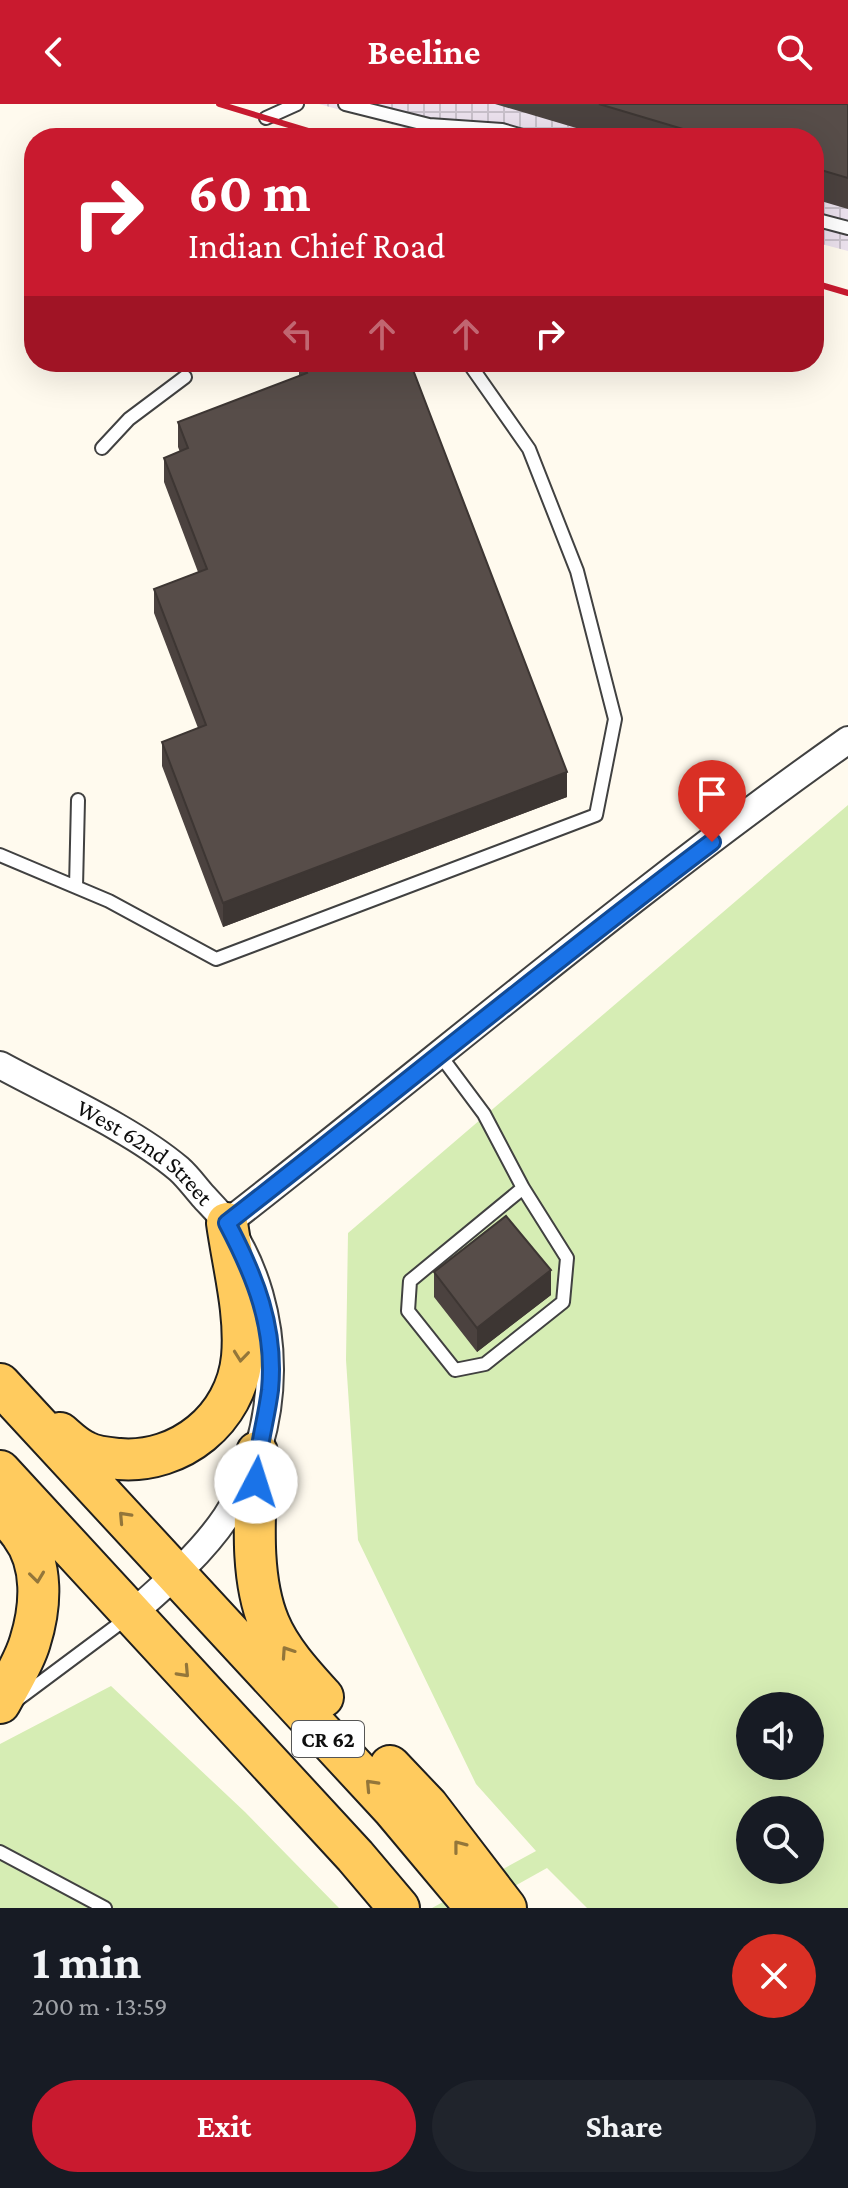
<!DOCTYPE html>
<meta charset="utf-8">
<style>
:root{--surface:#171b24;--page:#20242c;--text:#f1f3f6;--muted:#9ea1a6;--accent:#c91a2f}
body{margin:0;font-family:"Crimson Pro",serif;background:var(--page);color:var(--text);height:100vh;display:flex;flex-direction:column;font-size:30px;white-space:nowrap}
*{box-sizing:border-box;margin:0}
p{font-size:26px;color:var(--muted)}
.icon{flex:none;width:44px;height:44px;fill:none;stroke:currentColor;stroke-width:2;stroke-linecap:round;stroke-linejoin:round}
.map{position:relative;height:1804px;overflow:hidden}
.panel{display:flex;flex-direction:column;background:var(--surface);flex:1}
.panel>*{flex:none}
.guide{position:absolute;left:24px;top:24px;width:800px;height:244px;border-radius:32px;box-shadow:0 8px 32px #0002;background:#c91a2f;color:#fff;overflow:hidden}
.buttons{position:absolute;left:736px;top:1588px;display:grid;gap:16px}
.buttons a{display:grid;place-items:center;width:88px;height:88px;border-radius:50%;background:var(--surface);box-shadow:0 8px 32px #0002;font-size:40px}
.pin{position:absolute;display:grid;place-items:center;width:68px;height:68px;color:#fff;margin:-82px -34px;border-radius:50% 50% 50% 0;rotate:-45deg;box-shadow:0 0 8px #0007}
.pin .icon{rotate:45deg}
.me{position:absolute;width:88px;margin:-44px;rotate:5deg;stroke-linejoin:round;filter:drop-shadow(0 0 6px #0008)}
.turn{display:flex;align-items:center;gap:28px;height:168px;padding:0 32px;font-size:36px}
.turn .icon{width:104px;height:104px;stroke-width:2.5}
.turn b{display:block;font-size:56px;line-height:68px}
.lanes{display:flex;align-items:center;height:76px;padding:0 32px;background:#0003;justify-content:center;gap:40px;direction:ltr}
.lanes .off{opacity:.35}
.round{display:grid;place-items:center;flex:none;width:84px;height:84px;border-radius:42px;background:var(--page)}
.summary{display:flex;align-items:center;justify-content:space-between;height:136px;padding:0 32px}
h1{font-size:48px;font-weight:700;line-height:60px}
.button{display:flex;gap:16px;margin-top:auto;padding:16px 32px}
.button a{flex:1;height:92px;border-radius:48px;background:var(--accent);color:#fff;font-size:32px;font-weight:700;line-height:92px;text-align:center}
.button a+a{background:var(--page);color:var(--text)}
header{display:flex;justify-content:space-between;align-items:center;height:104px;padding:0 32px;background:var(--accent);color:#fff;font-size:36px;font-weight:700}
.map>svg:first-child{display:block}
.industrial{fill:url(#industrial-grid)}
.grass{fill:#d6edb4;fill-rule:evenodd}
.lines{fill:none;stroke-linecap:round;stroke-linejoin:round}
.lane-casing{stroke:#414141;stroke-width:16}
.street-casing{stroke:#414141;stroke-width:30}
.primary-casing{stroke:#1f1f1f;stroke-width:44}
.lane{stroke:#fff;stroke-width:12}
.street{stroke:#fff;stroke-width:26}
.primary{stroke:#ffcb5e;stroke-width:40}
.rail{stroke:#c91a2f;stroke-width:6}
.wall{fill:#4b423f}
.shaded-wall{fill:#3d3633}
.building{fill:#574d49;stroke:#3d3633;stroke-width:2}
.oneway{stroke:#93763a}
.route-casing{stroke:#114b97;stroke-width:20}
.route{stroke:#1a73e8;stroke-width:14}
.labels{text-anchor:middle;stroke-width:8;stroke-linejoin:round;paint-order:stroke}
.shield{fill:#fff;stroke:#565656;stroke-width:2}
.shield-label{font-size:22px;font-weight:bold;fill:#0e0e0e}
.street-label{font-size:24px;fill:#0e0e0e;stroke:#fff}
</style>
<header><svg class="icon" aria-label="back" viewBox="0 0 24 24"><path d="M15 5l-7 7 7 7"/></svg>Beeline<svg class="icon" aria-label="search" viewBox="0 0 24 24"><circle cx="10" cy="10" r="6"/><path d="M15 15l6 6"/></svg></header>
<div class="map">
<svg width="848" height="1804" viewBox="0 0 848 1804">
<defs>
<pattern id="industrial-grid" width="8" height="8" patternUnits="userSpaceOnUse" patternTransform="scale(2)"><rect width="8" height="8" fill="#ebe1ed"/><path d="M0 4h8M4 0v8" fill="none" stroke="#c8c0ca"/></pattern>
</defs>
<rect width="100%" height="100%" fill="#fffaee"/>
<path class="industrial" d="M319,0H848V147L814,138V34H441Z"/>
<path class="grass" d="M848,701V1804H587L547,1764L475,1804H432L536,1747L476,1680L358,1436L346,1256L348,1129ZM750,1602H810V1662H750ZM750,1706H810V1766H750Z
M111,1582L245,1708L339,1804H0V1640Z"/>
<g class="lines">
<g class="lane-casing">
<path id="lane" d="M345,0L429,21L502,26L529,34
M266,14L297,0
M814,115L848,124
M102,344L129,315L185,273
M0,751L109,797L216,855L596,711L615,615L577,467L529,345L468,258
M76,783L78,696
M440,951L484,1010L523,1084L567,1154L563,1198L485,1260L455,1266L408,1207L410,1177L523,1084
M17,1596L127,1514
M0,1748L105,1804"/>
</g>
<g class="street-casing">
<g id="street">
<path id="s1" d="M0,961C55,991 132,1025 179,1065C188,1073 195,1083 203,1092C211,1101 221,1110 227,1120C285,1207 284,1326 226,1413C201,1450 166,1480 133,1509"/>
<path d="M227,1119C434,958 634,787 848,636"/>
</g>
</g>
<g class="primary-casing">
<path id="primary" d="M0,1280L393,1705L476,1804
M60,1329C67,1335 75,1343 84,1347C94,1353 108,1354 119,1355C180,1360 236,1315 242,1253C246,1209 233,1162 227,1119
M257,1348C256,1401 248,1469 269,1519C280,1546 303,1571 323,1593
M0,1367L355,1752L399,1804
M0,1407C7,1414 15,1421 21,1430C44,1460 41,1503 30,1538C24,1559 10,1580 0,1599
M390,1662L428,1702L506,1804"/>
</g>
<use href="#lane" class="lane"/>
<use href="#street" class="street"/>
<use href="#primary" class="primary"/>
<path class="rail" d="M219,0L332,34
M814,179L848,189"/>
</g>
<path class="wall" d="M495,0H848V105L814,95V34H610Z
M299,258H410L567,693L223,823L162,662V638L198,624L154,509V485L198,468L164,378V354L180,348L178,343V318L299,272Z
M434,1168L551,1191L477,1248L434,1193Z"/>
<path class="shaded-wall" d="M567,668V693L223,823V799Z
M551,1166V1191L477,1248V1224Z"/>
<path class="building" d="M599,0H848V74L814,64V34H713Z
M302,258H410L567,668L223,799L162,638L206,621L154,485L207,465L164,354L188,344L178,318L307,269Z
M506,1112L551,1166L477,1224L434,1168Z"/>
<defs><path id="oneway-chevron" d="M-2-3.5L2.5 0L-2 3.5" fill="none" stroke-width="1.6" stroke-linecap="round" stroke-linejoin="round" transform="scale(2)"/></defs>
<g class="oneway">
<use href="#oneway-chevron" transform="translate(241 1252) rotate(96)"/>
<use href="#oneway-chevron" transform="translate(124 1413) rotate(-133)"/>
<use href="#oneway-chevron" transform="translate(37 1473) rotate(83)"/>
<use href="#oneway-chevron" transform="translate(287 1548) rotate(-124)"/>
<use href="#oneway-chevron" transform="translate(184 1568) rotate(47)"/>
<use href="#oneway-chevron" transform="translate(371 1681) rotate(-133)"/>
<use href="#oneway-chevron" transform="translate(459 1742) rotate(-128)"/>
</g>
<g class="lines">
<g class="route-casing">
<path id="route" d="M256,1378C257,1344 266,1318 270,1286C276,1224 255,1172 227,1119C389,993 547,862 712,738"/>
</g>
<use href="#route" class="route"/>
</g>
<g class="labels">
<rect class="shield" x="292" y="1617" width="72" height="36" rx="6"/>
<g class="shield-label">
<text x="328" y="1643">CR 62</text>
</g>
<g class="street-label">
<text dy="8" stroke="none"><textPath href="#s1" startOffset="170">West 62nd Street</textPath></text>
</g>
</g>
</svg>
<div class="buttons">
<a><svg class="icon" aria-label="sound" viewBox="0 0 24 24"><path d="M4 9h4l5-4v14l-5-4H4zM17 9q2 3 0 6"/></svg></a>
<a><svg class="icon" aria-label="search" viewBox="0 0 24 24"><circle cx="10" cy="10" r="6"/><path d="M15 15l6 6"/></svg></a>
</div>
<div class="pin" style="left:712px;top:738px;background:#d93025"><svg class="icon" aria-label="arrive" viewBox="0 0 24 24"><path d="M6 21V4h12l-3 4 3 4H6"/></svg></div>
<svg class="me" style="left:256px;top:1378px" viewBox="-20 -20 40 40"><circle r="19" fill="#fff"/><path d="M0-13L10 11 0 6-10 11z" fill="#1a73e8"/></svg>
<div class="guide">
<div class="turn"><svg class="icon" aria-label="right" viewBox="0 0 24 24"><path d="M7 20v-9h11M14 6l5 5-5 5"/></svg><div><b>60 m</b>Indian Chief Road</div></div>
<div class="lanes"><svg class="icon off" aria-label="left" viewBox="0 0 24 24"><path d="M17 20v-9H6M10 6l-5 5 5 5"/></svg><svg class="icon off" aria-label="ahead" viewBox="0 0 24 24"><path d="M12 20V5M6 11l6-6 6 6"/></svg><svg class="icon off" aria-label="ahead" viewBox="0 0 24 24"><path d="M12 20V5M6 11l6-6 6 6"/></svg><svg class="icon" aria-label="right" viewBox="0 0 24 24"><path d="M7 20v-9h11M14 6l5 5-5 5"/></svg></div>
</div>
</div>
<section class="panel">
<div class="summary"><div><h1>1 min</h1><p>200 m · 13:59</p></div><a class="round" style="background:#d93025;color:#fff"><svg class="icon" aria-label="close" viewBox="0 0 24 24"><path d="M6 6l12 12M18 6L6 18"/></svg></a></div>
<div class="button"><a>Exit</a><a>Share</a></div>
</section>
